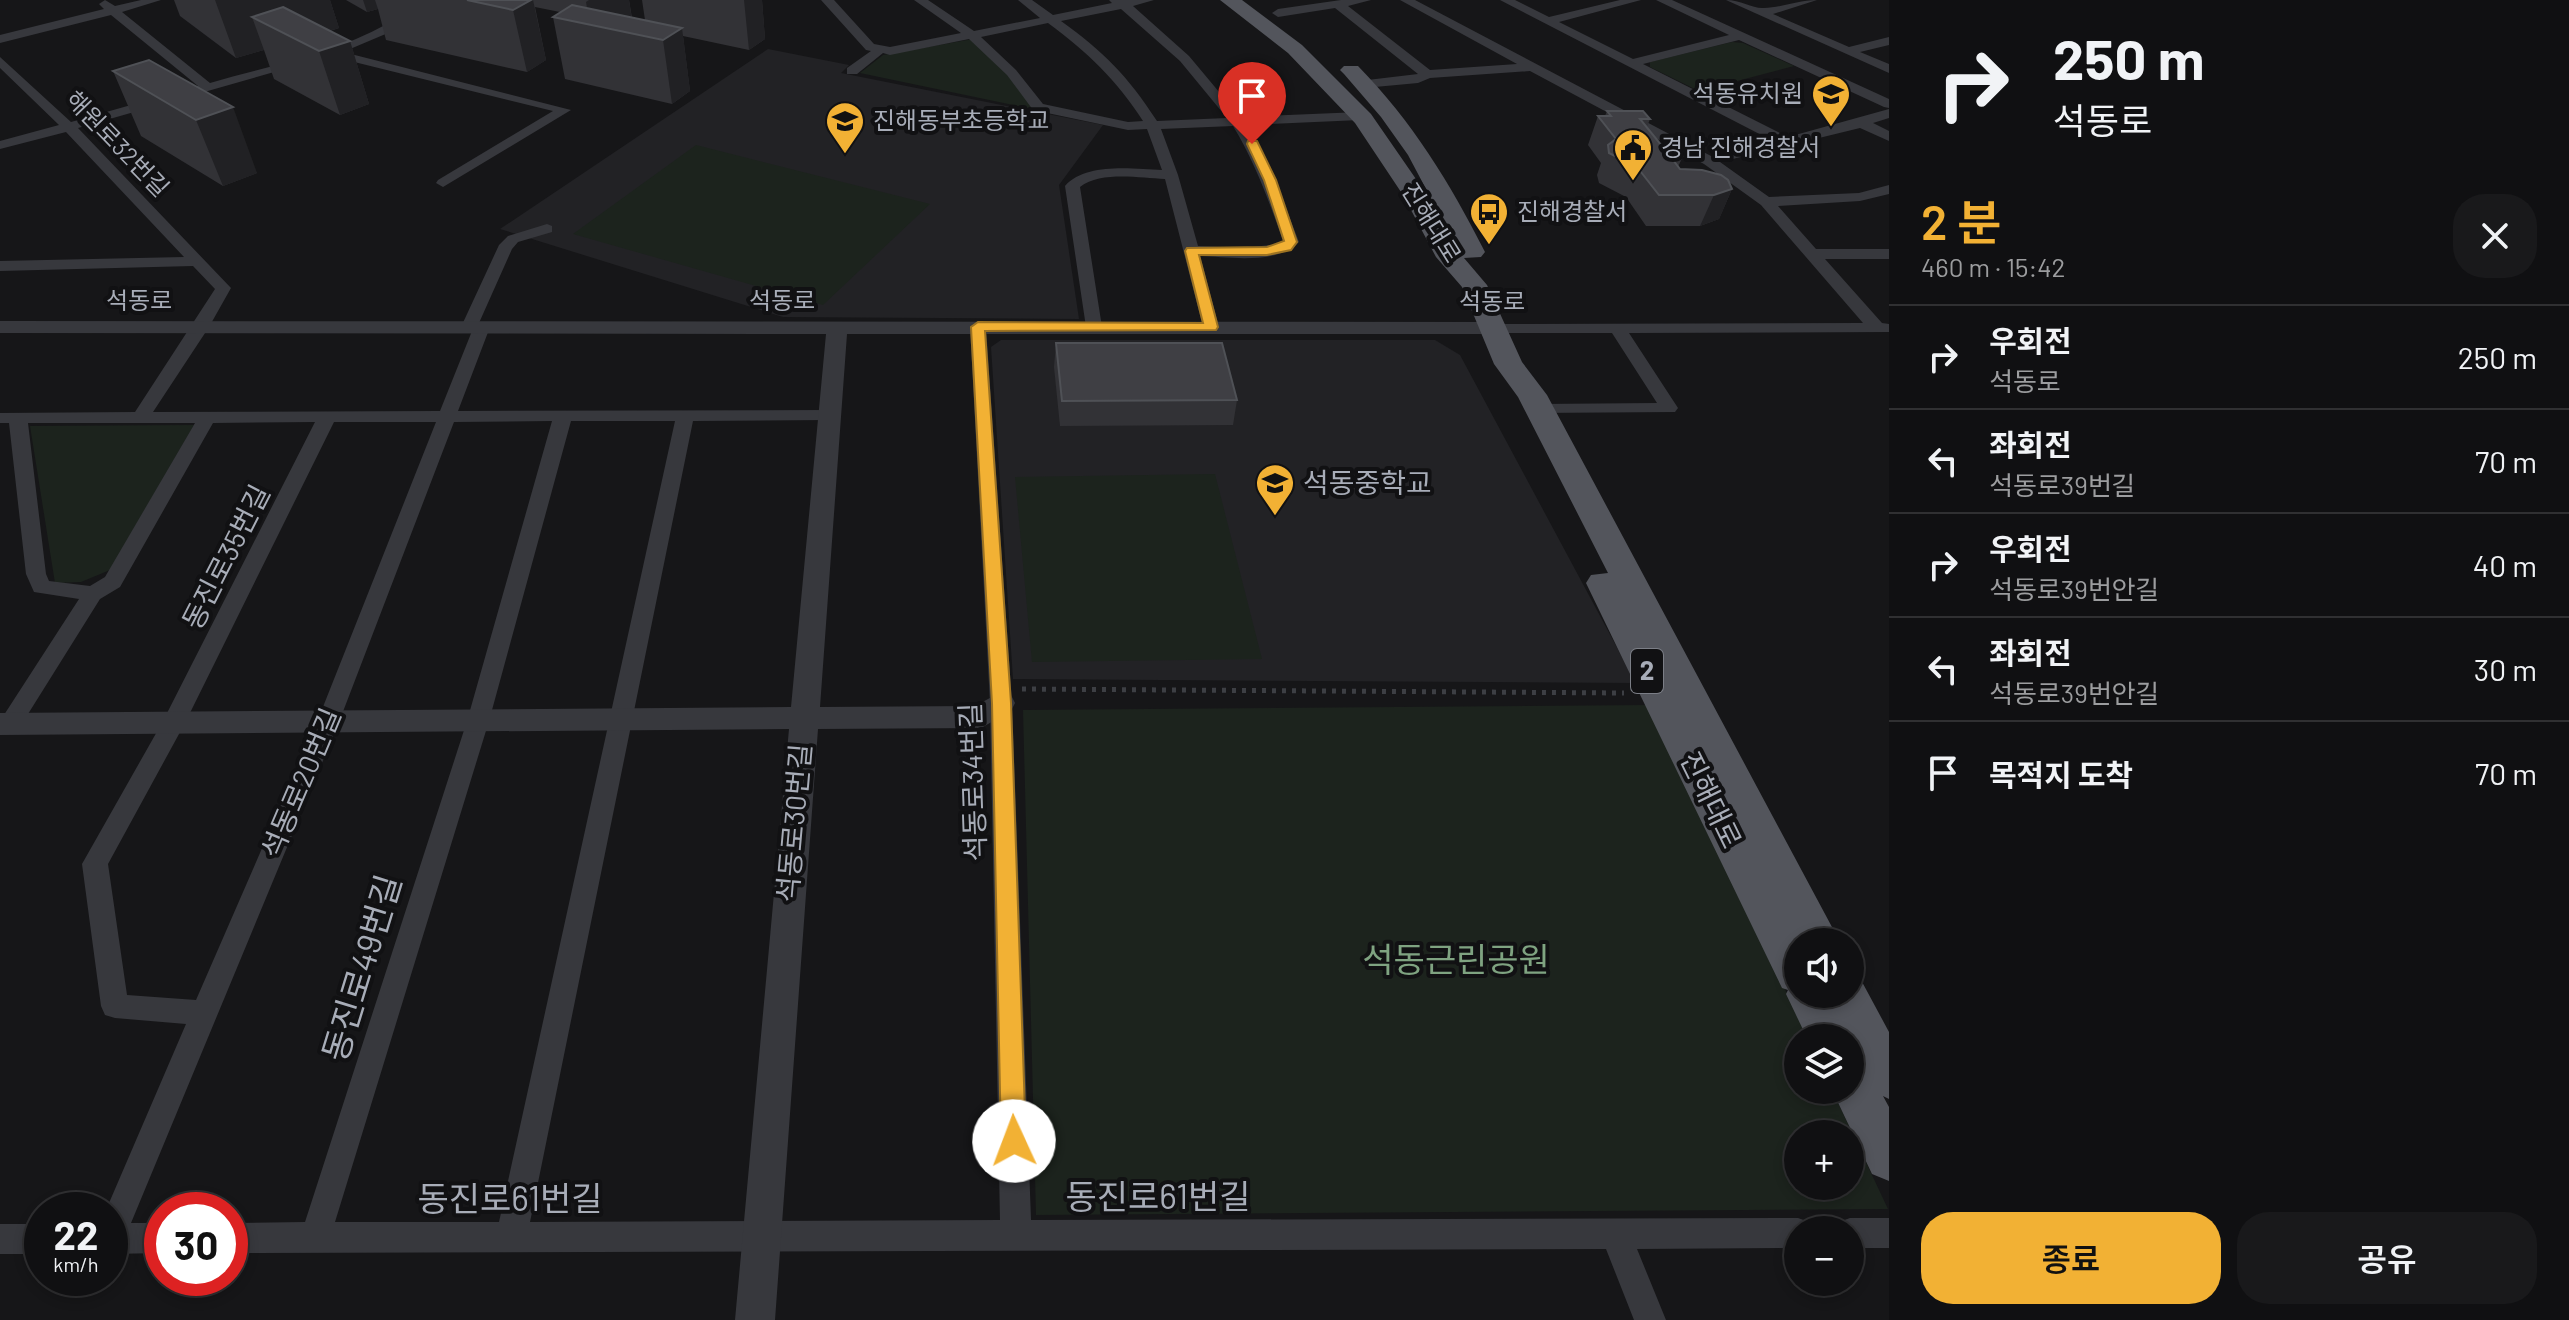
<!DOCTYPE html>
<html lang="ko">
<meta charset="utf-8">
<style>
:root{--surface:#101012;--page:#19191b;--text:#f1f3f6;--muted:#9c9d9f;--line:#303032;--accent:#f2b134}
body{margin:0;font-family:Barlow,"Noto Sans KR",sans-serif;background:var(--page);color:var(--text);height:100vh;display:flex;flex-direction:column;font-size:30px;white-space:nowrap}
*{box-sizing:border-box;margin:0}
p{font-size:26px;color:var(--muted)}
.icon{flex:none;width:44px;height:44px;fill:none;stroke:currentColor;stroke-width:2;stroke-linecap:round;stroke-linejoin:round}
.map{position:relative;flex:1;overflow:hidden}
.details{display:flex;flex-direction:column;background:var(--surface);width:680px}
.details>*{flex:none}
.guide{background:#101012;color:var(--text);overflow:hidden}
.tools{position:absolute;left:1784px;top:928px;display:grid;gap:16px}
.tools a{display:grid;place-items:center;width:80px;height:80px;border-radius:50%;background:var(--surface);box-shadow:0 4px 12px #0003,0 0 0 2px var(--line);font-size:40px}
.speed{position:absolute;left:24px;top:1192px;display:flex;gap:16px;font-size:40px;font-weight:700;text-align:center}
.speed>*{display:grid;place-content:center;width:104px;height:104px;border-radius:50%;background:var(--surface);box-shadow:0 4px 12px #0003,0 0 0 2px var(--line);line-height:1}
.speed small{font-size:20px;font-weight:400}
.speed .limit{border:12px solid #d22;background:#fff;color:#111}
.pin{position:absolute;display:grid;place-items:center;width:68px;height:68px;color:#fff;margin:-82px -34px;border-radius:50% 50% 50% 0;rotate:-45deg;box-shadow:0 0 8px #0007}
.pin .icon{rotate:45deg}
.me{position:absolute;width:88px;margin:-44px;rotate:358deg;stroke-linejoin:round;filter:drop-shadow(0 0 6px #0008)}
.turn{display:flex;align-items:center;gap:28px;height:168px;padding:0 32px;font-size:36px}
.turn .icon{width:104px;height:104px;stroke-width:2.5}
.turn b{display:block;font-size:56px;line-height:68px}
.round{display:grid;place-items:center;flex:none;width:84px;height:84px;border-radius:32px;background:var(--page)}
.headline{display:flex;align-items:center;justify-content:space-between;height:136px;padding:0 32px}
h1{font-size:48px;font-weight:600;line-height:60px;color:var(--accent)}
.button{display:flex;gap:16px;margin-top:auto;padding:16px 32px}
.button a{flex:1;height:92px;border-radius:32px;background:var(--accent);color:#111;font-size:32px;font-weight:600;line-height:92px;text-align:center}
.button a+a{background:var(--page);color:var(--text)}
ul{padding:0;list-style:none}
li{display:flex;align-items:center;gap:24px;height:104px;padding:0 32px;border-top:2px solid var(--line)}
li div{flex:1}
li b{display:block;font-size:30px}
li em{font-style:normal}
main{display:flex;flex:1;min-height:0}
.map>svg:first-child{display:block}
.built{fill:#222225}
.green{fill:#1c231d;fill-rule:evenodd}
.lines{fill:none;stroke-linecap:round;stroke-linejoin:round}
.path{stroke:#3d3f44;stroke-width:5;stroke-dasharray:4 6;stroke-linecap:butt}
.minor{fill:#37383d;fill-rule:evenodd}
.tertiary{fill:#37383d;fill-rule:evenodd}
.primary{fill:#53555c;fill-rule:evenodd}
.wall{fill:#323236}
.shaded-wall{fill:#212124}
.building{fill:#3f3f44;stroke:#4f5156;stroke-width:2}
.route{fill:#f2b134;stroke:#9d7322;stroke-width:2}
.labels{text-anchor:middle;stroke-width:8;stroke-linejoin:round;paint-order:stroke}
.far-poi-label{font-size:24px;fill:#a8adb8;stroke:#111113;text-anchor:start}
.far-street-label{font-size:24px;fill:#a8adb8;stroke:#111113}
.shield{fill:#111113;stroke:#7b7e86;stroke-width:2}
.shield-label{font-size:26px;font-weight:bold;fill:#a8adb8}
.poi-label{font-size:28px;fill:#a8adb8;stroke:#111113;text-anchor:start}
.street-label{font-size:28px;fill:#a8adb8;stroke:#111113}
.near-park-label{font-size:34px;fill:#7fa381;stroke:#111113}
.near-street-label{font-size:34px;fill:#a8adb8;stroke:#111113}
</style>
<main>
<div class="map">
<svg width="1889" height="1320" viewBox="0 0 1889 1320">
<rect width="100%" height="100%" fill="#161618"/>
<path class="built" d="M768,49L849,65L841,73L1103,125L1059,185L1079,319L783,317L500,229Z
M1001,340H1435L1460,355L1636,683L1013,679L991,347Z"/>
<path class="green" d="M973,39L997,61L1032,106L1027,108L860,73L883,55Z
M1732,42L1743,43L1794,66L1699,91L1650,67V62Z
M696,145L930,204L823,305L573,234Z
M194,425L110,570L81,582L55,583L30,426Z
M1215,474L1262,659L1032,662L1015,477Z
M1651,705L1808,1038H1798V1090H1832L1888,1209L1036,1215L1023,710ZM1798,1134H1850V1186H1798Z"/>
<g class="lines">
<path class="path" d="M1022,689L1624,693"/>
<path class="minor" d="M105,0L115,6L141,0H161L122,12L210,83C269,66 333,54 387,24C403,15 416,0 435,0L395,30L343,52L571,110L443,187L436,183L438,180L553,111L330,56L78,128L231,288L209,327L153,412L440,411L472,331H463L461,327L499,245L508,236L547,224L552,226V232L518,242L512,249L479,323H488L490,327L458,411L829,410L838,415L829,420L693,421L530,1222L1000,1220L990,703L970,327L978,322L986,327L1012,703L1031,1220L1798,1218L1809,1222L1812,1230H1798V1248L1637,1249L1666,1320H1634L1606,1249L230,1253V1223L305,1222L467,721L552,421L454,422L339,722L131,1223H162V1253L110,1254V1210H106L186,1024L115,1018L105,1015L101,1006L82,864L163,721L315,422L213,423L120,587L100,599L18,730L10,733L2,730V718L79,599L34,592L26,574L9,423H0V413L135,412L215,289L193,266L0,271V261L184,257L66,132L0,149V141L59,125L0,68V57L71,122L198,86L111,15L0,43V35L104,9L99,4ZM571,421H675L499,1222H335L489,721ZM334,422H436L317,722L196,1000L127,995L108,864L185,723ZM28,423H195L105,577L90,586L49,581L46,574Z
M821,0H834L874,44L890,47L961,33L914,0H928L974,31L1040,18L1018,0H1032L1053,15L1112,3L1109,0H1154L1133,6L1189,56L1240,117L1360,112L1367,116L1360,120L1246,125L1275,180L1299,242C1277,265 1229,257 1200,256L1219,327L1211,332L1203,327L1165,179C1139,178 1101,171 1080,187L1102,327L1094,332L1086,327L1065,186C1086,162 1133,169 1162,170L1147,129L1128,130L1033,110L1007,75L969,39L890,55L883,53L857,74H847V68L871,51L866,50ZM1121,9L1180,61L1227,118L1157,121C1127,75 1104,52 1061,21ZM1048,23C1088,53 1116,79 1143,121L1128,122L1043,104L1016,70L981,37ZM1233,126C1255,162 1269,201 1283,241L1278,244L1244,248L1198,246L1178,175L1161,129Z
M1341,0H1371L1348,6L1430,70L1517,64L1400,0H1415L1711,156L1773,141L1500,0H1515L1549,17L1620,0H1641L1559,22L1633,59L1729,35L1656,0H1672L1889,99V108L1884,107L1739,40L1643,64L1788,137L1889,109V118L1873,123L1889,131V141L1860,128L1720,162L1769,197L1859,193L1889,185V194L1860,201L1778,206L1816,249H1889V259H1825L1882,323L1889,324V332L1629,333L1678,408L1675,412L1533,413L1530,409L1533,405L1539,404L1657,403L1612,333H1493L1485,328L1487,324L1863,323L1761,205L1704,164L1530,71L1430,78L1418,83L1364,88L1357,84L1359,81L1418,74L1335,8L1278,17L1272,13L1278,9Z
M1726,0C1741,0 1753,9 1764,8C1781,8 1797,0 1817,0L1773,14L1849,47L1889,37V45L1860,52L1889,64V73Z
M1850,1218H1889V1248H1850V1230H1836L1839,1222Z
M0,1224H42V1254H0Z"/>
<path class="tertiary" d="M0,321L1493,322L1504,328L1493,334H847L820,707L975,706L1001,692L1011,695L1015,703L1011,711L981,728L818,729L775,1320H735L789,729L0,735V713L791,707L826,334L0,333Z"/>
<path class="primary" d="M1220,0H1242L1302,45L1371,114L1427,195L1460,254L1461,255L1408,155L1381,117L1344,74L1340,70L1344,66H1358C1412,121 1450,183 1485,252L1481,257L1464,258L1487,285L1522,362L1547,395L1840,942H1798V994H1850V976L1861,980L1889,1032V1099L1883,1096L1889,1107V1181L1872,1174L1832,1090H1850V1057L1856,1060L1850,1048V1038H1807L1786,994L1788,990L1782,988L1586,583L1591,575L1608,573L1518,397L1494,364L1462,287L1436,257L1403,195L1355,123L1288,53Z"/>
</g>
<path class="wall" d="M174,0H330L339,28L330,31L350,41L369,104L340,115L274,79L264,50L236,58L180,16Z
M346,0H629L632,18L645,20L642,0H762L765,39L749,50L683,36L690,91L672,104L565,79L553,17L560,12L535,7L546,60L527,72L386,40L378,9L367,12Z
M149,60L257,173L223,186L141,136L113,71Z
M1607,111L1650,119L1647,127L1666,151L1683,156L1678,167L1680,169L1732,189L1719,219L1700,226H1646L1626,197L1599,183L1597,175L1601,163L1588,145L1598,116H1605Z
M1056,343L1237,400L1233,425L1060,426L1054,367Z"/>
<path class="shaded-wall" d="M215,0H330L339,28L297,40L252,17L264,50L236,58Z
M363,0H375L378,9L367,12Z
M531,0H533L546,60L527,72L513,10Z
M589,0H629L634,34L590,25L586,2Z
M744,0H762L765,39L749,50Z
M682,28L690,91L672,104L663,40Z
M350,41L369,104L340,115L319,51Z
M233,107L257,173L223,186L196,120Z
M1732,189L1719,219L1700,226L1714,195Z"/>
<path class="building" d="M467,0H531L513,10Z
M572,5L682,28L663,40L553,17Z
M283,7L350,41L319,51L252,17Z
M149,60L233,107L196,120L113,71Z
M1607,111H1643L1650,119H1640L1666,151H1679L1683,156H1670L1680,169L1702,170L1721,175L1728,180L1732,189L1714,195H1659L1637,167L1609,153L1608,145L1616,139L1598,116H1611Z
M1056,343H1222L1237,400L1062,401Z"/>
<path class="route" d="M1248,141H1257L1276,180L1297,242L1291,250L1267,255H1199L1218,327L1216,330L985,331L1011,703L1026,1141L1022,1150L1014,1153L1005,1150L1001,1141L992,703L971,327L978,322L1203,323L1185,251L1187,248L1267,247L1284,241L1264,180L1247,144Z"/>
<defs>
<g id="school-pin" transform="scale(2)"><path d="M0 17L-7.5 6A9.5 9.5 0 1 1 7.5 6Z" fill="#f2b134" stroke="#111113"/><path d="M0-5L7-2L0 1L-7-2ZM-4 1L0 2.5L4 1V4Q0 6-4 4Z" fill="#111"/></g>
<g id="civic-pin" transform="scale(2)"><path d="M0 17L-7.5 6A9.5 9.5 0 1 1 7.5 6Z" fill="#f2b134" stroke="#111113"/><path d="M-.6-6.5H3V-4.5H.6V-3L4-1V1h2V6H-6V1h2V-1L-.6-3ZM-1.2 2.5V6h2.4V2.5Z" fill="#111"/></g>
<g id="bus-pin" transform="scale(2)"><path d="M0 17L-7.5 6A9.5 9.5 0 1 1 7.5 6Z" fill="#f2b134" stroke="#111113"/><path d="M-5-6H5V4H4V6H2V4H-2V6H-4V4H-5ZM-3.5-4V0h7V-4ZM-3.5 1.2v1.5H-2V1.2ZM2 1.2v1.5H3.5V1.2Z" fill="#111"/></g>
</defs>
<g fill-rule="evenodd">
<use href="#school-pin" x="1831" y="94"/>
<use href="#school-pin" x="845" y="121"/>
<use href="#civic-pin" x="1633" y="148"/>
<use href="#bus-pin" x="1489" y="212"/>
<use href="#school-pin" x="1275" y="483"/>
</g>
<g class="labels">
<g class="far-poi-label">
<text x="1803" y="102" text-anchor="end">석동유치원</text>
<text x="873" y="129">진해동부초등학교</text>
<text x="1661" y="156">경남 진해경찰서</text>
<text x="1517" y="220">진해경찰서</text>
</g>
<g class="far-street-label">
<text transform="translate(117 144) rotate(46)" y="8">해원로32번길</text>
<text transform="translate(1431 223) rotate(58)" y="8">진해대로</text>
<text x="139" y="309">석동로</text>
<text x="782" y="309">석동로</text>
<text x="1492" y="310">석동로</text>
</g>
<rect class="shield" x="1631" y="649" width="32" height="44" rx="6"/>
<g class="shield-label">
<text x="1647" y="680">2</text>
</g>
<g class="poi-label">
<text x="1303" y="493">석동중학교</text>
</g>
<g class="street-label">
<text transform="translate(226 557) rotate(-63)" y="10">동진로35번길</text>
<text transform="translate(973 782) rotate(-92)" y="10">석동로34번길</text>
<text transform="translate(301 783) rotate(-67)" y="10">석동로20번길</text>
<text transform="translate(1711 800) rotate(64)" y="10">진해대로</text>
<text transform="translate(794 823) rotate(-85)" y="10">석동로30번길</text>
</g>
<g class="near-park-label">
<text x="1456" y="972">석동근린공원</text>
</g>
<g class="near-street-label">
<text transform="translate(362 968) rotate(-73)" y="12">동진로49번길</text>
<text x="1158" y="1209">동진로61번길</text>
<text x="510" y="1211">동진로61번길</text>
</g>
</g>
</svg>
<div class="tools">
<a><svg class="icon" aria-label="sound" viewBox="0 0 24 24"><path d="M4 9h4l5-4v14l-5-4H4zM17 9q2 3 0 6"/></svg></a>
<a><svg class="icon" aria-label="layers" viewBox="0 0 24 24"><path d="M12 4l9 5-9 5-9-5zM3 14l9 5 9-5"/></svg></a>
<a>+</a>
<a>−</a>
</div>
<div class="speed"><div>22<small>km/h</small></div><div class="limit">30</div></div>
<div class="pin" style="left:1252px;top:144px;background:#d93025"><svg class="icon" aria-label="arrive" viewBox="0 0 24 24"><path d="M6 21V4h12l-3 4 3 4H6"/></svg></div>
<svg class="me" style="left:1014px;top:1141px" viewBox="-20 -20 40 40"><circle r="19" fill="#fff"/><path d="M0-13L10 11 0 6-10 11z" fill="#f2b134"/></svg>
</div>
<section class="details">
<div class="guide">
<div class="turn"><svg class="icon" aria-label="right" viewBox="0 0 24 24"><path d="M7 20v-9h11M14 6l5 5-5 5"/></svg><div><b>250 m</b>석동로</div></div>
</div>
<div class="headline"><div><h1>2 분</h1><p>460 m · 15:42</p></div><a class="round"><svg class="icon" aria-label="close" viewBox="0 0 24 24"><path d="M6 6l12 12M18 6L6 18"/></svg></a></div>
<ul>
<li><svg class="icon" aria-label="right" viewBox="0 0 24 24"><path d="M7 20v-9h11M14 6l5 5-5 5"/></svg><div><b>우회전</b><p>석동로</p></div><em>250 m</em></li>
<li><svg class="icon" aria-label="left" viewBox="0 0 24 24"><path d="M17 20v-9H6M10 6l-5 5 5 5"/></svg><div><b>좌회전</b><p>석동로39번길</p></div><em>70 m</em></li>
<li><svg class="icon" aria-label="right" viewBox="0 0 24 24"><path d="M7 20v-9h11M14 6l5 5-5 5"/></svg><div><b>우회전</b><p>석동로39번안길</p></div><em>40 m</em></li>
<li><svg class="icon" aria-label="left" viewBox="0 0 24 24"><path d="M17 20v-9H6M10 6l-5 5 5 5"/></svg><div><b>좌회전</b><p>석동로39번안길</p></div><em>30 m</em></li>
<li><svg class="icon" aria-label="arrive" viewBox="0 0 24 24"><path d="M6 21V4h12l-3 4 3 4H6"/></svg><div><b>목적지 도착</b></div><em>70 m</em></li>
</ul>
<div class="button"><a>종료</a><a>공유</a></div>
</section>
</main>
